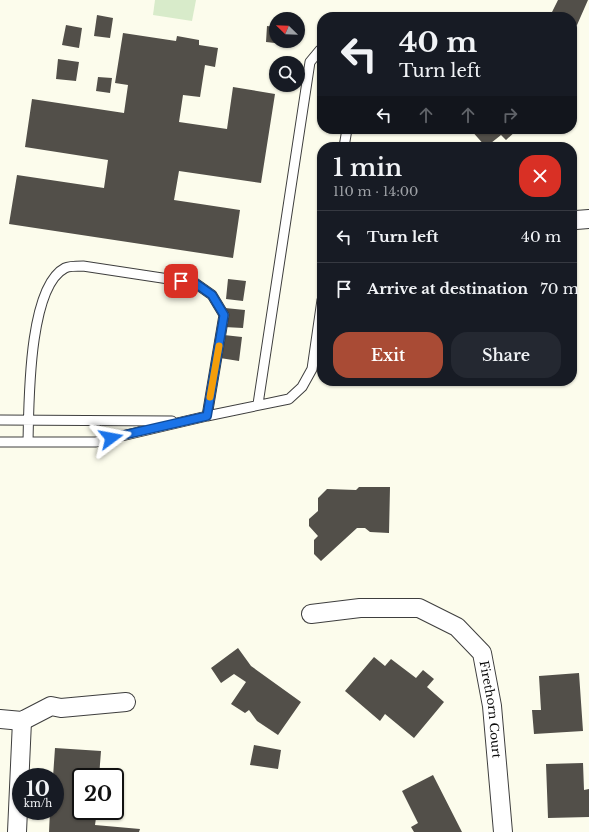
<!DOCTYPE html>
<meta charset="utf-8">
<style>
:root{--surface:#171b24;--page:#242831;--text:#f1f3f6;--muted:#9ea1a6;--line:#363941;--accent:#a94b35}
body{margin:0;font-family:"Libre Baskerville",serif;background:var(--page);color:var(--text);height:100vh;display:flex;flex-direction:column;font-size:15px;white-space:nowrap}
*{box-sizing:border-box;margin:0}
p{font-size:13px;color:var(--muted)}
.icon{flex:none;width:22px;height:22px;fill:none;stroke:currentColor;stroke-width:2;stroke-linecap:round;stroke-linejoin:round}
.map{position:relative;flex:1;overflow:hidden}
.side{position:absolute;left:317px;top:142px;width:260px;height:244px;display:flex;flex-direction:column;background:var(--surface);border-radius:16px;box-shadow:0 1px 3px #0004}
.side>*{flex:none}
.banner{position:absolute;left:317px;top:12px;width:260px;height:122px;border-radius:16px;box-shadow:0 1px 3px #0004;background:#171b24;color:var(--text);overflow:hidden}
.needle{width:26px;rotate:293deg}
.tools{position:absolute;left:269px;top:12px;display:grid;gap:8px}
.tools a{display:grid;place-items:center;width:36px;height:36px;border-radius:50%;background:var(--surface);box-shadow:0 1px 3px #0004;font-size:20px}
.speed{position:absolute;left:12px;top:768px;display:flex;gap:8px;font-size:20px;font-weight:700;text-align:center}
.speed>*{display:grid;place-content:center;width:52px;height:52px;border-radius:50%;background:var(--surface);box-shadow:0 1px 3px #0004;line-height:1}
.speed small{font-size:10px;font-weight:400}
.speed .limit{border:2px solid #111;border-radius:6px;background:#fff;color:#111}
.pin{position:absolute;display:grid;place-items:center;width:34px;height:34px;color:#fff;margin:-17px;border-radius:8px;box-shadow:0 2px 6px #0006}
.me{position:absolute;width:44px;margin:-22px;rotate:77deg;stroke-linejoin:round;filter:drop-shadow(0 0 3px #0008)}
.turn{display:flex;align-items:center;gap:14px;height:84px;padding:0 16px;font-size:18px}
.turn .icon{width:52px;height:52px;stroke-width:2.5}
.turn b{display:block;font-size:28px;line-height:34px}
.lanes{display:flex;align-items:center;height:38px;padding:0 16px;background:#0003;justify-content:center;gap:20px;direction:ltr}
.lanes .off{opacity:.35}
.round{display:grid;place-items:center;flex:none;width:42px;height:42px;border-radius:16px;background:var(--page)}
.head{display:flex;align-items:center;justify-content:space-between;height:68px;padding:0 16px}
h1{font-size:24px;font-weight:600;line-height:30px}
.action{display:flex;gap:8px;margin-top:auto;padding:8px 16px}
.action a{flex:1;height:46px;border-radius:16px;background:var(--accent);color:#fff;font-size:16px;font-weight:600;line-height:46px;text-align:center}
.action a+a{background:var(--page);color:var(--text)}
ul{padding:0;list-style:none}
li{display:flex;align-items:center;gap:12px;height:52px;padding:0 16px;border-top:1px solid var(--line)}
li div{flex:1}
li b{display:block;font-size:15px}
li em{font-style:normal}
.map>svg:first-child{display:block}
.pitch{fill:#d8ebca}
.building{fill:#524f49}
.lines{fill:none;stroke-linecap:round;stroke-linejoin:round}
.lane-casing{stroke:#3e3e3e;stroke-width:11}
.street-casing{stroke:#3e3e3e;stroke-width:20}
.lane{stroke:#fff;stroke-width:9}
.street{stroke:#fff;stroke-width:18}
.route-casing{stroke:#114b97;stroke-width:10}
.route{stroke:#1a73e8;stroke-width:7}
.slow{stroke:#f59e0b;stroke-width:7}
.labels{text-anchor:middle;stroke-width:4;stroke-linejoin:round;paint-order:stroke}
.street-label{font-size:12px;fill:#0b0b0b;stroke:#fff}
</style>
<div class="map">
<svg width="589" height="832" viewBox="0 0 589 832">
<rect width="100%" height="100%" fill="#fcfcec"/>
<path class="pitch" d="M155,0H196L192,21L153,15Z"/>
<path class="building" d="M558,0H588L577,25L572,23V17H559L551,14Z
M97,15L113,18L110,38L94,36Z
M66,25L82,28L79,48L62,45Z
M267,26L276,27V41H294L293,45L266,42Z
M123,33L176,41L177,36L199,40V45L218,48L215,67L205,65L200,97L183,95L179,122L227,129L233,87L275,94L261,183L179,171L174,200L240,210L233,258L9,224L17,175L104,188L108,160L25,147L32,99L124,113L128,85L115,83Z
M58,59L79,62L76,81L56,79Z
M98,77L112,78L110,93L96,91Z
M470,129H518L506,140L501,135L486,147Z
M228,279L246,281L243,301L226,299Z
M225,308L245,310L243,328L224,327Z
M224,335L242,337L239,361L220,358Z
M359,487H390L389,533L370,532L365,528H357L321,561L314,554V540L318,536L309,526V519L318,511V498L327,489L356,490Z
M238,648L251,666L301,702L278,735L257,721L249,710L245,713L231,704L246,682L234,674L221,683L211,668Z
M374,657L385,666L391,659L416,678L423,670L434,679L427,687L444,702L414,738L385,714L380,721L345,691Z
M579,673L583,731L534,734L532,710H541L539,676Z
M254,745L281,750L278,769L250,765Z
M55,748L101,751L99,777H81V811H97L95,825L140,829L139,832H49L50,811H55V777H53Z
M583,763L584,790L589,789V817L548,818L546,764Z
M433,775L462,832H414L411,827L418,823L402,791Z"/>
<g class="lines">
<g class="lane-casing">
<path id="lane" d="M344,147L347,129
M258,404L310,62L320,50H322
M0,420L172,421
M0,442H96L207,416L289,399L302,387L312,369L322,300
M28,442C29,404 28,287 65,268C69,266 78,266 83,266L195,283L212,295L224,315L207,416"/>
</g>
<g class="street-casing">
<g id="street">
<path d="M576,220L589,219"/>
<path id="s1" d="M311,614L360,608H419L457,627L482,653L492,706L503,832"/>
<path d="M0,719L22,721L51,706L61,708L126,702"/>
<path d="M17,832L22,721"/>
</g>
</g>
<use href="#lane" class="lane"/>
<use href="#street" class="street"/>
</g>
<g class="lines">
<g class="route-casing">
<path id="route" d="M111,438L207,416L224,315L212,295L195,283L181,281"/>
</g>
<use href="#route" class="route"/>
<path class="slow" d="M210,397L219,346"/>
</g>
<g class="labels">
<g class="street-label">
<text dy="4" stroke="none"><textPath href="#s1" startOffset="244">Firethorn Court</textPath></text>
</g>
</g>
</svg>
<div class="tools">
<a><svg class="needle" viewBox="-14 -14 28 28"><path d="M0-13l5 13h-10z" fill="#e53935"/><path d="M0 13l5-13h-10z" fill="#9ea1a6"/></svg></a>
<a><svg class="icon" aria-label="search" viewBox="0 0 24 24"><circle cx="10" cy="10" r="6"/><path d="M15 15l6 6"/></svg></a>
</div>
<div class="speed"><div>10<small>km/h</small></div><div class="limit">20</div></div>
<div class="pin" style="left:181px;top:281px;background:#d93025"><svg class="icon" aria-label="arrive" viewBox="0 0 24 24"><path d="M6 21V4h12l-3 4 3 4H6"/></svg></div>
<svg class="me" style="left:111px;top:438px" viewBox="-20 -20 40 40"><path d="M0-17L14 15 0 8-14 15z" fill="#1a73e8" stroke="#fff" stroke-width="4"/></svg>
<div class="banner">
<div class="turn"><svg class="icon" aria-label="left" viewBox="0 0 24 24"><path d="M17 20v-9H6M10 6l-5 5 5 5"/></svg><div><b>40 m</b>Turn left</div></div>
<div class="lanes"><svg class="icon" aria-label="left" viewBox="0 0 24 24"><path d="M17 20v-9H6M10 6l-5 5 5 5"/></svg><svg class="icon off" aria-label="ahead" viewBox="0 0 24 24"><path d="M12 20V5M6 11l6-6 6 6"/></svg><svg class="icon off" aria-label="ahead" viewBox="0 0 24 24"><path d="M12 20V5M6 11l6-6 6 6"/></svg><svg class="icon off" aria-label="right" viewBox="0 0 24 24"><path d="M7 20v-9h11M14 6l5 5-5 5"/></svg></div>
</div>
<section class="side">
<div class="head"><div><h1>1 min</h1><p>110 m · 14:00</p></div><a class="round" style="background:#d93025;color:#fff"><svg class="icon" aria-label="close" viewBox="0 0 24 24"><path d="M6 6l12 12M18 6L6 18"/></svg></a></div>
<ul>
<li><svg class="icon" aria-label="left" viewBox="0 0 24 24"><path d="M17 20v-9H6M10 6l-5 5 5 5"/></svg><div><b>Turn left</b></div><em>40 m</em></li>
<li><svg class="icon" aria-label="arrive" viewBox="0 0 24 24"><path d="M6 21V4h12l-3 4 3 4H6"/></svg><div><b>Arrive at destination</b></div><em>70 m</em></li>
</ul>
<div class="action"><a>Exit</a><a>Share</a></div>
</section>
</div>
